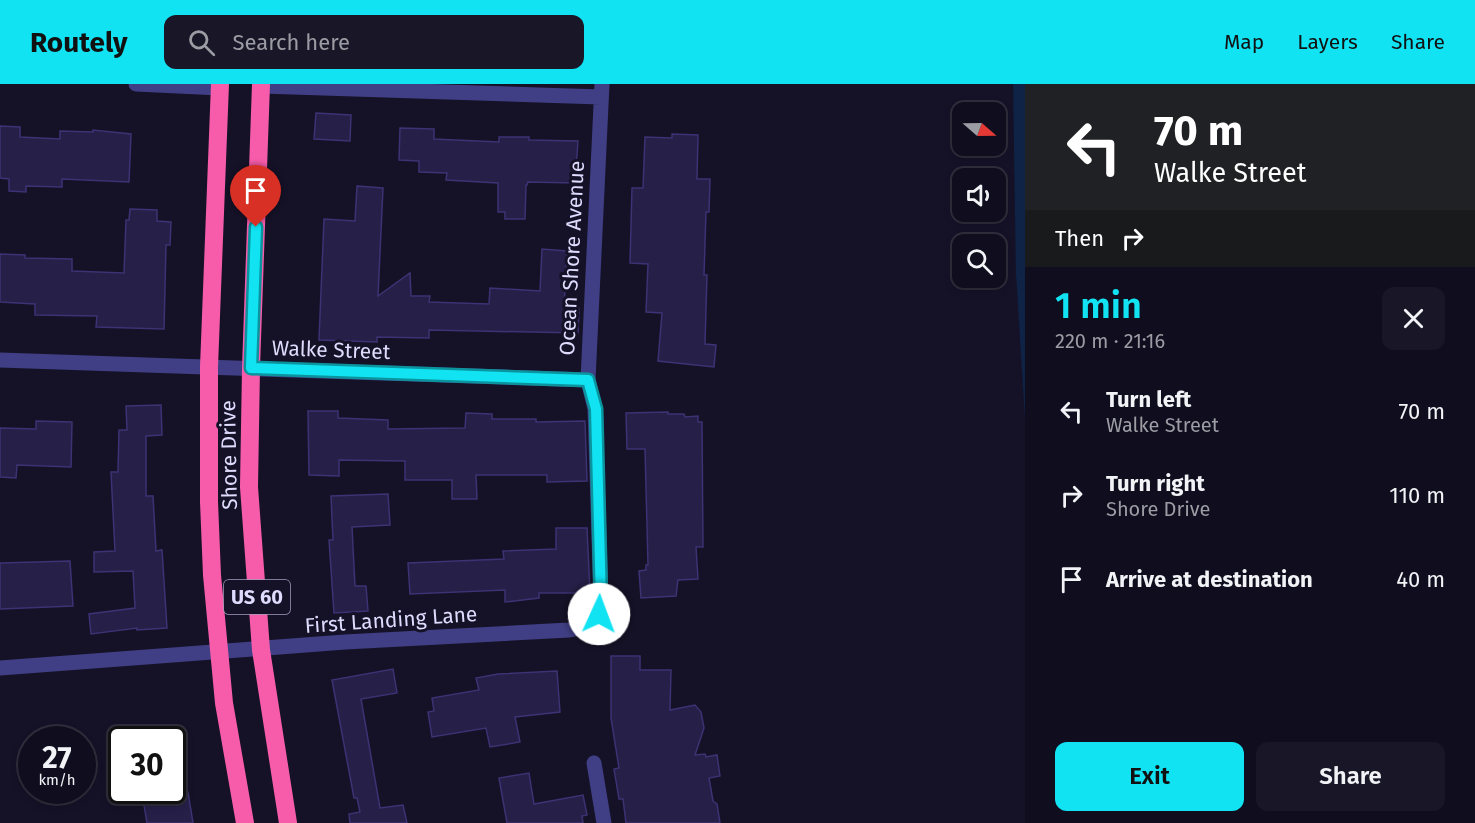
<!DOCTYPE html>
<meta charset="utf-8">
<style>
:root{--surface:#100e1e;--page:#191727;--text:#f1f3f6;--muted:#9c9ca4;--line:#302e3c;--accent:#11e3f3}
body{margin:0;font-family:"Fira Sans",sans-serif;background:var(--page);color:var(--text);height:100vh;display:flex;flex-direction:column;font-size:22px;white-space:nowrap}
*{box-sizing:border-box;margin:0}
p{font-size:20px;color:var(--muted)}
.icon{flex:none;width:33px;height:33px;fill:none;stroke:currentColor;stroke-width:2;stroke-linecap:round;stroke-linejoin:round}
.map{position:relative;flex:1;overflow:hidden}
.sheet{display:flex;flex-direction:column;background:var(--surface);width:450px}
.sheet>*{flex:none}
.guide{background:#202124;color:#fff;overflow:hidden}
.needle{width:39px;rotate:110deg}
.buttons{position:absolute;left:952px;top:18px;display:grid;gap:12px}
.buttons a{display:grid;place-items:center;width:54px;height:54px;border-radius:12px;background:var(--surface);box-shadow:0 3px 9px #0003,0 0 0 2px var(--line);font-size:30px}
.speed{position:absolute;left:18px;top:642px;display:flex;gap:12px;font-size:30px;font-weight:700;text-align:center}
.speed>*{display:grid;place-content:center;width:78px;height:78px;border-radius:50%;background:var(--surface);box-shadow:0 3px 9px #0003,0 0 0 2px var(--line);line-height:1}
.speed small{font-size:15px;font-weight:400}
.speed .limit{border:3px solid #111;border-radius:9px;background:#fff;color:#111}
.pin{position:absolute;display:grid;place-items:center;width:51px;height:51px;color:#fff;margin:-62px -26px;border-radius:50% 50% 50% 0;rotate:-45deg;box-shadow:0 0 6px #0007}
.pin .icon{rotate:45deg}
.me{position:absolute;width:66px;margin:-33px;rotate:2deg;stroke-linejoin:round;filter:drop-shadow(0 0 4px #0008)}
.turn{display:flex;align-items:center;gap:21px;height:126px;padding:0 30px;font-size:27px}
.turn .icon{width:78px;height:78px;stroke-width:2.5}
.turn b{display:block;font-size:42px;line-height:51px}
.then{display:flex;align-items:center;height:57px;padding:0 30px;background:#0003;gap:12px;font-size:22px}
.round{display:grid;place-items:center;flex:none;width:63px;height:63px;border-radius:12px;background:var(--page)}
.headline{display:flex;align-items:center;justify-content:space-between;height:102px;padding:0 30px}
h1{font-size:36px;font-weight:600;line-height:45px;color:var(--accent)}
.cta{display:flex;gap:12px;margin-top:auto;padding:12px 30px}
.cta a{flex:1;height:69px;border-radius:12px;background:var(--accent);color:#111;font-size:24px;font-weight:600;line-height:69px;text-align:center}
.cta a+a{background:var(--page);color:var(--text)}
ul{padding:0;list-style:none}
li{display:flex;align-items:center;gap:18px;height:84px;padding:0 30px}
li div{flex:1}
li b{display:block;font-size:22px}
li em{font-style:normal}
header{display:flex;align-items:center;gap:36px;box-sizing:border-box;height:84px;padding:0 30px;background:var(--accent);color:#111}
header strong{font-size:28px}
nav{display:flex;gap:33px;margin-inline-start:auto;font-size:21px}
.search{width:420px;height:54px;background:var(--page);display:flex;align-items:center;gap:15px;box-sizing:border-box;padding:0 21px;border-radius:12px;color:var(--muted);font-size:22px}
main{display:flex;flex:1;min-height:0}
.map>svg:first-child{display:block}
.water{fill:#0e2345}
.building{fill:#261f48;stroke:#3d3273;stroke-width:1.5}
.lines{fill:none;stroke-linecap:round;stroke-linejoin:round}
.minor{stroke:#403f85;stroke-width:15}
.highway{stroke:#f75caa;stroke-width:18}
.route-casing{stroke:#0b949e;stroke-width:15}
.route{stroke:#11e3f3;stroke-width:10}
.labels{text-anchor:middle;stroke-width:6;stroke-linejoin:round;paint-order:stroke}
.shield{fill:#151228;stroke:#a29fbd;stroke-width:1.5}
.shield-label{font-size:20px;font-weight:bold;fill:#dedbfd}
.street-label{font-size:21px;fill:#dedbfd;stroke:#151228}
</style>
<header>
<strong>Routely</strong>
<div class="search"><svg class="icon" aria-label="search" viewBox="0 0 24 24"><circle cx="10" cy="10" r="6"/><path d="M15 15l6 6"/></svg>Search here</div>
<nav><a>Map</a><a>Layers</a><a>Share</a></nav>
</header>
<main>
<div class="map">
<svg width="1025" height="739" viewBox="0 0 1025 739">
<rect width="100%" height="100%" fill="#151228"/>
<path class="water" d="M1013,0H1025V335L1016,190Z"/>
<path class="building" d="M316,29L351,31L350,57L314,55Z
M0,42L20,43V53L60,55V47L93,48V46L131,50L129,98L62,95V103L26,102V108L9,107V95L0,94Z
M400,44L434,45V55L499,58V53H529V56L578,57L575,99L528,98L527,101H526L525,135H505V128H498V99L446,96L447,89L419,88V77L399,76Z
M672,50L698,51L697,95H710L709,128H706L704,191H707L705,260L716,261L714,283L658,277L662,229L646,228L648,180L630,179L632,104H643L645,53L672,54Z
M357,102L383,104L378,212L410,189L411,212H430L429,218L489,220L490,204L540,207L542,165L567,167L564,224H579L578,249L429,246V254L377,253V258L319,256L324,135L355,137Z
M130,125L157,126V137L171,138L170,161H166L164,245L96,243L97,232L35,231V220L0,218V170L25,171V174L72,175V187L124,189L126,136H129Z
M161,321L162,351L146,352V412H153L156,467L162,466L167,544L137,546V544L91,550L89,530L135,524L133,487L94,488V468L115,467L111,388H118L119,346H127L126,322Z
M308,327H338V334L388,336V345L465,344L466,329L492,330V335H536V338L585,337L587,397L547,398V391H476L477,415H452V396H405V377L339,376V392L309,391Z
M668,328V330H684L685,333L698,332V338H702L703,463H696L698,495L678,496L676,512L641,514L639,487L646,486V481H648L645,365H627L626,329Z
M36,337L72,338L71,383L17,381L16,394L0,393V344L36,345Z
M388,410L390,441L352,443L355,502H366L368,527L334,529L329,456H333L331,412Z
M556,444H587L590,509H539V514L505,518V506L410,510L408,479L504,475L503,467L556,465Z
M70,477L73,522L0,525V479Z
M611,572H640V586H671L670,626L695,621L701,628L704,644L695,671L705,670L706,673L717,671L720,692L709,694L713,717L717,720L720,739H626L623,715H619L614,685L619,684L611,634Z
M393,585L397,609L361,615L380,724L403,721L407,739H350L349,730L360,728L357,714H354L332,596Z
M557,587L560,628L515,633L520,658L490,663L486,644L432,653L428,628L434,627L432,614L479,606L476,594L498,590Z
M529,689L534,720L583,711L587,731L582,732L583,739H507L499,694Z
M188,708L193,739H147L143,715Z"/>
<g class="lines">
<path class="minor" d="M136,0L220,4
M261,2L601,13
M0,276L588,296
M0,584L345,558L569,546C589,543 597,540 601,518L595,325L588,296L602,0
M594,679L604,739"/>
<path class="highway" d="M220,0L209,283V418L212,491L224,619L245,739
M261,0L251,284L249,403L261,566L288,739"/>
</g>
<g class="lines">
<g class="route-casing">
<path id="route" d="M256,143L251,284L588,296L596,325L601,518L599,530"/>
</g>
<use href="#route" class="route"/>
</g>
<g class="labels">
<rect class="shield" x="224" y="496" width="66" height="34" rx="4.5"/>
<g class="shield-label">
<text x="257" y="520">US 60</text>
</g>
<g class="street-label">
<text transform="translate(572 174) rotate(-87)" y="7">Ocean Shore Avenue</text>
<text transform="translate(331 266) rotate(2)" y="7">Walke Street</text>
<text transform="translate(229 371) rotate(-91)" y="7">Shore Drive</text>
<text transform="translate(391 536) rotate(-4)" y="7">First Landing Lane</text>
</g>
</g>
</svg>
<div class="buttons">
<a><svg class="needle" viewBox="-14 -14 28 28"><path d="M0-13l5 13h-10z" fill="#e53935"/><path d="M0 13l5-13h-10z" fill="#9c9ca4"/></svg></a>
<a><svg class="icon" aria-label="sound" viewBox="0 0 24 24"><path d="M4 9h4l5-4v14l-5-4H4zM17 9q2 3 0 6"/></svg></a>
<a><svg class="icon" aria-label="search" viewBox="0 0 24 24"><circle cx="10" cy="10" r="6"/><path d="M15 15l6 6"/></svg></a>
</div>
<div class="speed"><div>27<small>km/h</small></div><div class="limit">30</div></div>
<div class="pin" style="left:256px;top:143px;background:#d93025"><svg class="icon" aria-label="arrive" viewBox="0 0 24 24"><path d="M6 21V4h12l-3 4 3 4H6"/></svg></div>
<svg class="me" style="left:599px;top:530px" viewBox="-20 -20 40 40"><circle r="19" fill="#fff"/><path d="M0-13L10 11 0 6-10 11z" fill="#11e3f3"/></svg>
</div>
<section class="sheet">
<div class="guide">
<div class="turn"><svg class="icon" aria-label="left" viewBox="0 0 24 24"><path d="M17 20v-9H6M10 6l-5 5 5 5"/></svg><div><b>70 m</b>Walke Street</div></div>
<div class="then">Then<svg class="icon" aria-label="right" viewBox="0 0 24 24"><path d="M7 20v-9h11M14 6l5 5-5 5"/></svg></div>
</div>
<div class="headline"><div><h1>1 min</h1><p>220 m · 21:16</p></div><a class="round"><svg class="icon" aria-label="close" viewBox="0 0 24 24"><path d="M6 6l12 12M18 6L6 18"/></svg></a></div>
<ul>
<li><svg class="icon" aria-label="left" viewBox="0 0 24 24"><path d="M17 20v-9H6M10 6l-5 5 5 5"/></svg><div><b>Turn left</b><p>Walke Street</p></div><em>70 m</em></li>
<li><svg class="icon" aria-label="right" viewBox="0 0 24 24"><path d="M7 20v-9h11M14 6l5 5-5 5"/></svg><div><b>Turn right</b><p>Shore Drive</p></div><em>110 m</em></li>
<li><svg class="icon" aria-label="arrive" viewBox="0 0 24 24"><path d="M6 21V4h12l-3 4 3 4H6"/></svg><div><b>Arrive at destination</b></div><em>40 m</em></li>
</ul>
<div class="cta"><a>Exit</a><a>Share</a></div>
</section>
</main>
